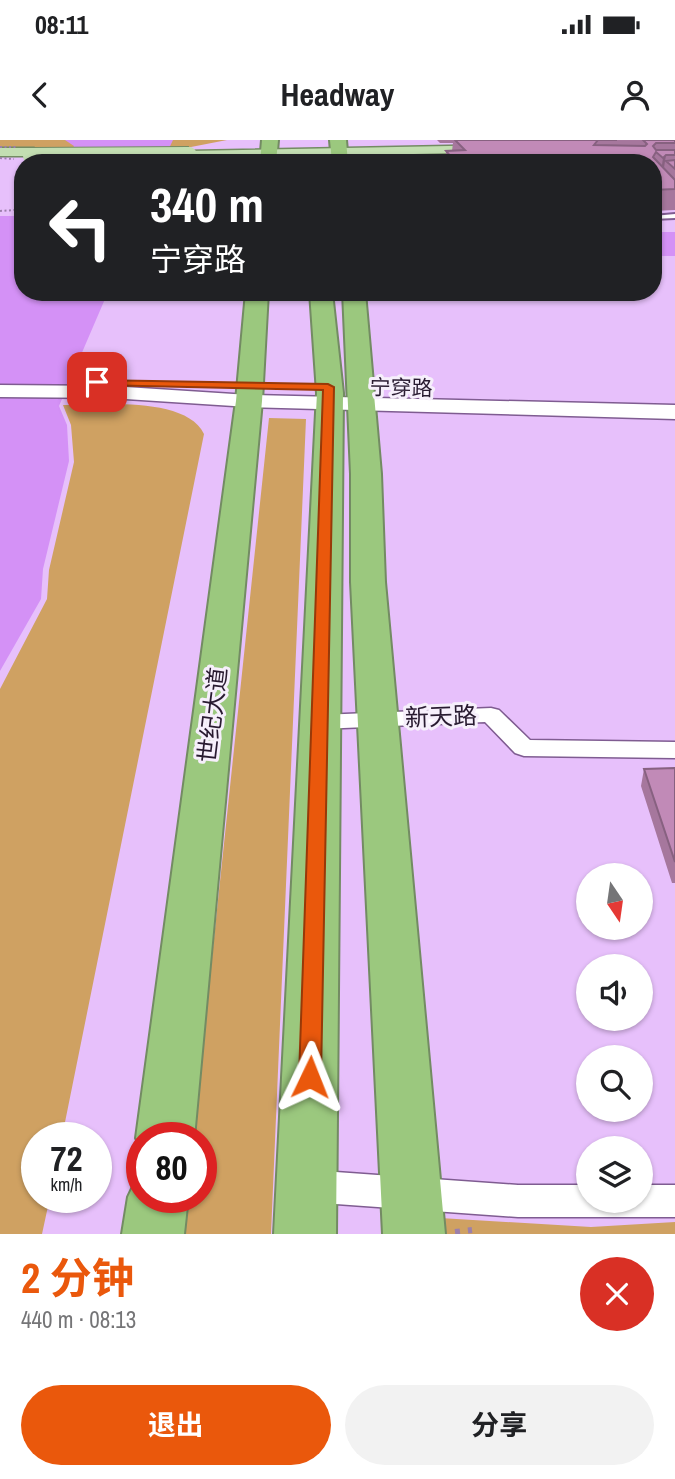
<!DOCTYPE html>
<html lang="zh">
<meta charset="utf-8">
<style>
:root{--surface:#fff;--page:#f2f2f2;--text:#202124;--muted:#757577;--accent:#ea580c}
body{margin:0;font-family:"Archivo Narrow","Noto Sans SC",sans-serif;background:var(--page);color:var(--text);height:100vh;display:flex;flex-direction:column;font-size:26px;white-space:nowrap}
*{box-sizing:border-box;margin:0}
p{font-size:23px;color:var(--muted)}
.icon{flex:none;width:38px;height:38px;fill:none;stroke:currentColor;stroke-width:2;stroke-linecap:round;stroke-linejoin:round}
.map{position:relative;height:1094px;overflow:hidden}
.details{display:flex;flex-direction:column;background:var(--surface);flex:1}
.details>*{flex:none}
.guide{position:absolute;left:14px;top:14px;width:648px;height:147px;border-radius:28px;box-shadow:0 2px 5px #0004;background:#202124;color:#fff;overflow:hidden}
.needle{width:46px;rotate:167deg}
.buttons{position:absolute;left:576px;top:723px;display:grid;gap:14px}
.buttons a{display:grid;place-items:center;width:77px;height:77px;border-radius:50%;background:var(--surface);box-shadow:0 2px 5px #0004;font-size:35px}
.speed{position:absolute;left:21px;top:982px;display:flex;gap:14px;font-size:35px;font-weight:700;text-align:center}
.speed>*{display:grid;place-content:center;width:91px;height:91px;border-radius:50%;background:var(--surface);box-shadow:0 2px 5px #0004;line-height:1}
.speed small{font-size:18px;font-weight:400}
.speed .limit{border:10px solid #d22;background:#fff;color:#111}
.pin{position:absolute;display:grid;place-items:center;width:60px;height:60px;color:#fff;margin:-30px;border-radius:14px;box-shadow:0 4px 10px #0006}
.me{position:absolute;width:77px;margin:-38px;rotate:2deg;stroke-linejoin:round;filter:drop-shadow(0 0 5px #0008)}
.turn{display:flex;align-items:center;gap:24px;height:147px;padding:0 21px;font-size:32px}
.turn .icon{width:91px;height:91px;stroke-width:2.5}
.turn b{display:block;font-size:49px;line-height:60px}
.round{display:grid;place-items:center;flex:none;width:74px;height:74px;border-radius:37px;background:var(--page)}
.headline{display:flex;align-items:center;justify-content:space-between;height:119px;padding:0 21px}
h1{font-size:42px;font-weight:700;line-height:52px;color:var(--accent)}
.button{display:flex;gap:14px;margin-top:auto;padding:14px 21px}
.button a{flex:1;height:80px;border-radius:42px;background:var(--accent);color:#fff;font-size:28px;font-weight:700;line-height:80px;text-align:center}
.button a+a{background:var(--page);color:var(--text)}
.status{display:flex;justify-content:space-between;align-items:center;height:49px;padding:0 35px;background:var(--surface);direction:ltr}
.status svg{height:19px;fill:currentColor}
header{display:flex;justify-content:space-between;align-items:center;height:91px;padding:0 21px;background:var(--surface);font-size:32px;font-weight:700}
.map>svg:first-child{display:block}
.green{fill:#cfa162}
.water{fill:#d491f6}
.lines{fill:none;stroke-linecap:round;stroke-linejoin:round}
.lane-casing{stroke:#7f5c91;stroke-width:4}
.street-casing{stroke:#7f5c91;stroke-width:3}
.secondary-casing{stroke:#7f5c91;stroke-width:3}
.primary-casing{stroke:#738b63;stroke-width:3}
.highway-casing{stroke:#738b63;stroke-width:4}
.path-far1{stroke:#9c7fab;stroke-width:2;stroke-dasharray:2 2.5;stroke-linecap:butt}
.path{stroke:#9c7fab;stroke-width:6;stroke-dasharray:5 8;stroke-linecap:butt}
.lane{fill:#fff;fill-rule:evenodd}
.street{fill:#fff;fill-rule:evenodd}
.secondary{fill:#fff;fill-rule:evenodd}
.primary{fill:#c3deb2;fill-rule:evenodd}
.highway{fill:#9bc87e;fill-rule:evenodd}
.primary-bridge-casing{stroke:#738b63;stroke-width:18;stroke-linecap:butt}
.path-bridge{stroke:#9c7fab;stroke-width:2;stroke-dasharray:2 2.5;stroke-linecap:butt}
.primary-bridge{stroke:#c3deb2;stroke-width:16}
.wall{fill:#a6779d}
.shaded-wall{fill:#876180}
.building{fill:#c18ab7;stroke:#876180;stroke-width:2}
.route{fill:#ea580c;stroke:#983908;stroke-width:2}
.labels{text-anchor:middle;stroke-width:6;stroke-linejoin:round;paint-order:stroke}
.far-street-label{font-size:21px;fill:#281a30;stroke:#f6effb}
.street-label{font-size:24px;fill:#281a30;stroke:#f6effb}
</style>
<div class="status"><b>08:11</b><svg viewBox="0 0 49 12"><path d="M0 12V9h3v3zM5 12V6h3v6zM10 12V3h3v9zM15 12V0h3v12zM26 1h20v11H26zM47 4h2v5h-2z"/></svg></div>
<header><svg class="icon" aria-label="back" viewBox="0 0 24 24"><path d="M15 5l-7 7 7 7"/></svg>Headway<svg class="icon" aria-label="person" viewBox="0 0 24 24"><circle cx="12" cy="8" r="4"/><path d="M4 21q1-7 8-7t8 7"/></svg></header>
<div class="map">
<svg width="675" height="1094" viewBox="0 0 675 1094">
<rect width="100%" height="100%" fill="#e7c0fb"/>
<path class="green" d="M0,0H227L191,7H0Z
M63,265C99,265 186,256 204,294L62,997L37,998V1057H50L42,1094H0V549L47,459L49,430L74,322L71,285Z
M269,278L306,279L271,1094H183L187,1057H201V998L193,997Z
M440,1078L591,1087L675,1082V1094H441Z"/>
<path class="water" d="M65,0H173L163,21H65L74,6Z
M0,76H23V152H108L59,266L67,285L69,321L43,429L41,459L0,531Z
M653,92H675V116H653Z"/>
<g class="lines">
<g class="lane-casing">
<path id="lane" d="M675,74V78L653,79V76Z"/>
</g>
<g class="street-casing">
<path id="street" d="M491,568L499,570L530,600L675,602V618L524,616L515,613L485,582L320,589L312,587L308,582L312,577L320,575Z
M308,1030L518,1045H588V1060H640V1045H675V1077H518L308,1062L296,1057L290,1046L296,1035Z"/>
</g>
<g class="secondary-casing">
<path id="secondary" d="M0,245L110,246L249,255L675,265V279L249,267L110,258L0,257Z"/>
</g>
<g class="primary-casing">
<path id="primary" d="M500,5L505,6V12L189,19L182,15L189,11Z
M0,8H34L41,12L34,16H0Z"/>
</g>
<g class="highway-casing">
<path id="highway" d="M262,0H278L276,23H260Z
M330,0H346L348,23H332Z
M246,152H268L262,261L194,998H142V1010L136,998L236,261Z
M310,152H332L343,253L336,1094H274L317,253Z
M343,152H365L381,334L385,442L445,1094H383L351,442V334Z
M142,1036V1057H188L184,1094H122L128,1057L137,1038Z"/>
</g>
<path class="path-far1" d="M0,71L15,70L23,58"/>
<path class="path" d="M455,1092L472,1090"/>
<use href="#lane" class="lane"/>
<use href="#street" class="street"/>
<use href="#secondary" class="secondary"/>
<use href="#primary" class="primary"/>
<use href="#highway" class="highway"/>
<g class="primary-bridge-casing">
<path id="primary-bridge" d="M31,16L189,15"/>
</g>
<path class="path-bridge" d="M0,7H17
M0,18L14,19"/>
<use href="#primary-bridge" class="primary-bridge"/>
</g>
<path class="wall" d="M437,0H675V70L653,71V23H446V11H452L453,3H440Z
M675,628V743H672L641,646L644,629Z"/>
<path class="shaded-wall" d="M666,15L663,34L660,38L663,18Z"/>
<path class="building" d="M455,0H617H598L594,5L645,6L647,4L643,0H675V3H656L653,6L656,10H675V15H666L663,18L656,12L653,17L675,40V49L653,50V23H456L446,11L465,10Z
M675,20V29L666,21Z
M675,628V722L644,629Z"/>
<path class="route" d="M93,240L328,244L334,247L321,937L318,944L310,947L302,944L299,937L323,250L97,245L93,244Z"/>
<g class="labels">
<g class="far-street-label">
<text transform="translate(401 248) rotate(1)" y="7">宁穿路</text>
</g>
<g class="street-label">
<text transform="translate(213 575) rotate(-83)" y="8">世纪大道</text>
<text transform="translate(441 577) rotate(-2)" y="8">新天路</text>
</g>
</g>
</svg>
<div class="buttons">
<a><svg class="needle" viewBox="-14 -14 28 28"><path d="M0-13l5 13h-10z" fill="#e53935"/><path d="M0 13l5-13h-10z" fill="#757577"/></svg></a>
<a><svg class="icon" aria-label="sound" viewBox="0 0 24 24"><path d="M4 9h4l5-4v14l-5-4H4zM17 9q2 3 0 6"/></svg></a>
<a><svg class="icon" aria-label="search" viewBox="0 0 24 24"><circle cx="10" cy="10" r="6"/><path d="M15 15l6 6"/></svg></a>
<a><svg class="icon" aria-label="layers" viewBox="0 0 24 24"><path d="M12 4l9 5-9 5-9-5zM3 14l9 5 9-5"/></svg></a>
</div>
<div class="speed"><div>72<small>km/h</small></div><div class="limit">80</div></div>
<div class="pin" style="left:97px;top:242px;background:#d93025"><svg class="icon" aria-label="arrive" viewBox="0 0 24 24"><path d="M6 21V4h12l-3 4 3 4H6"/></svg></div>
<svg class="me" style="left:310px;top:937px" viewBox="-20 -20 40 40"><path d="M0-17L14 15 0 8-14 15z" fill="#ea580c" stroke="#fff" stroke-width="4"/></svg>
<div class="guide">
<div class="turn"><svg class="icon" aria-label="left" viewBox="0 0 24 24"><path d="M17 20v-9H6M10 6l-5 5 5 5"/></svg><div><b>340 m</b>宁穿路</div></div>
</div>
</div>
<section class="details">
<div class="headline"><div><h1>2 分钟</h1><p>440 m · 08:13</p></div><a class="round" style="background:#d93025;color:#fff"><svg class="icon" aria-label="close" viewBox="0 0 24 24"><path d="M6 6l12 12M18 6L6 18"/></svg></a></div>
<div class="button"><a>退出</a><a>分享</a></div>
</section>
